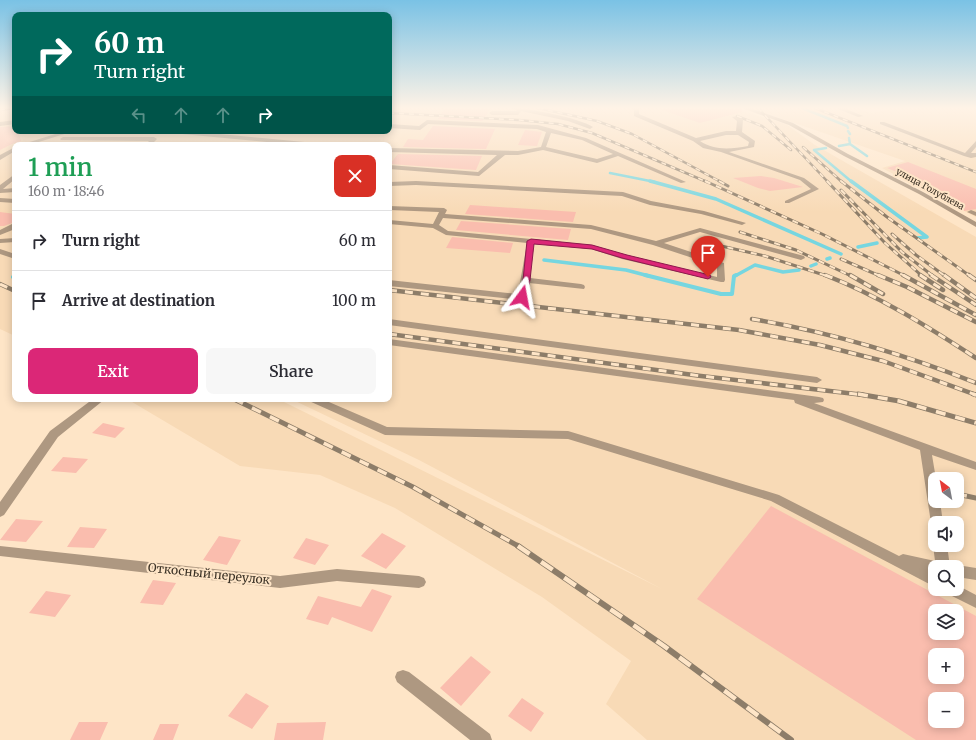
<!DOCTYPE html>
<meta charset="utf-8">
<style>
:root{--surface:#fff;--page:#f7f7f7;--text:#2b2b33;--muted:#7c7c81;--line:#e1e1e2;--accent:#db2777}
body{margin:0;font-family:Merriweather,serif;background:var(--page);color:var(--text);height:100vh;display:flex;flex-direction:column;font-size:15px;white-space:nowrap}
*{box-sizing:border-box;margin:0}
p{font-size:13px;color:var(--muted)}
.icon{flex:none;width:22px;height:22px;fill:none;stroke:currentColor;stroke-width:2;stroke-linecap:round;stroke-linejoin:round}
.map{position:relative;flex:1;overflow:hidden}
.panel{position:absolute;left:12px;top:142px;width:380px;height:260px;display:flex;flex-direction:column;background:var(--surface);border-radius:8px;box-shadow:0 2px 10px #0003}
.panel>*{flex:none}
.banner{position:absolute;left:12px;top:12px;width:380px;height:122px;border-radius:8px;box-shadow:0 2px 10px #0003;background:#00695c;color:#fff;overflow:hidden}
.needle{width:26px;rotate:328deg}
.controls{position:absolute;left:928px;top:472px;display:grid;gap:8px}
.controls a{display:grid;place-items:center;width:36px;height:36px;border-radius:8px;background:var(--surface);box-shadow:0 2px 10px #0003;font-size:20px}
.pin{position:absolute;display:grid;place-items:center;width:34px;height:34px;color:#fff;margin:-41px -17px;border-radius:50% 50% 50% 0;rotate:-45deg;box-shadow:0 0 4px #0007}
.pin .icon{rotate:45deg}
.me{position:absolute;width:44px;margin:-22px;rotate:13deg;stroke-linejoin:round;filter:drop-shadow(0 0 3px #0008)}
.turn{display:flex;align-items:center;gap:14px;height:84px;padding:0 16px;font-size:18px}
.turn .icon{width:52px;height:52px;stroke-width:2.5}
.turn b{display:block;font-size:28px;line-height:34px}
.lanes{display:flex;align-items:center;height:38px;padding:0 16px;background:#0003;justify-content:center;gap:20px;direction:ltr}
.lanes .off{opacity:.35}
.round{display:grid;place-items:center;flex:none;width:42px;height:42px;border-radius:8px;background:var(--page)}
.head{display:flex;align-items:center;justify-content:space-between;height:68px;padding:0 16px}
h1{font-size:24px;font-weight:600;line-height:30px;color:#1e9e55}
.button{display:flex;gap:8px;margin-top:auto;padding:8px 16px}
.button a{flex:1;height:46px;border-radius:8px;background:var(--accent);color:#fff;font-size:16px;font-weight:600;line-height:46px;text-align:center}
.button a+a{background:var(--page);color:var(--text)}
ul{padding:0;list-style:none}
li{display:flex;align-items:center;gap:12px;height:60px;padding:0 16px;border-top:1px solid var(--line)}
li div{flex:1}
li b{display:block;font-size:15px}
li em{font-style:normal}
.map>svg:first-child{display:block}
.built{fill:#f8dab6;fill-rule:evenodd}
.lines{fill:none;stroke-linecap:round;stroke-linejoin:round}
.stream-far2{stroke:#76d6e0;stroke-width:2.5}
.stream-far1{stroke:#76d6e0;stroke-width:3.5}
.stream{stroke:#76d6e0;stroke-width:4}
.building{fill:#fabdae;fill-rule:evenodd}
.minor{fill:#ae9881;fill-rule:evenodd}
.rail-far4-casing{stroke:#8d7d69;stroke-width:2.5}
.rail-far3-casing{stroke:#8d7d69;stroke-width:3}
.rail-far2-casing{stroke:#8d7d69;stroke-width:4.5}
.rail-far1-casing{stroke:#8d7d69;stroke-width:5}
.rail-casing{stroke:#8d7d69;stroke-width:6}
.rail-far4{stroke:#fee5c7;stroke-width:1.5;stroke-dasharray:5;stroke-linecap:butt}
.rail-far3{stroke:#fee5c7;stroke-width:2;stroke-dasharray:6;stroke-linecap:butt}
.rail-far2{stroke:#fee5c7;stroke-width:3;stroke-dasharray:8;stroke-linecap:butt}
.rail-far1{stroke:#fee5c7;stroke-width:3.5;stroke-dasharray:10;stroke-linecap:butt}
.rail{stroke:#fee5c7;stroke-width:4.5;stroke-dasharray:14;stroke-linecap:butt}
.route{fill:#db2777;stroke:#8e194d}
.labels{text-anchor:middle;stroke-width:4;stroke-linejoin:round;paint-order:stroke}
.far-street-label{font-size:9px;fill:#3a3125;stroke:#fee5c7}
.near-street-label{font-size:12px;fill:#3a3125;stroke:#fee5c7}
</style>
<div class="map">
<svg width="976" height="740" viewBox="0 0 976 740">
<rect width="100%" height="100%" fill="#fee5c7"/>
<path class="built" d="M0,108H15V131H389V108H732L786,124L815,145L976,237V740H647L606,704L631,661L542,597L395,508L320,475L240,466L127,399H278L662,589L419,460L291,399H389V145H15V336L0,329ZM935,479H957V501H935ZM935,523H957V545H935ZM935,567H957V589H935ZM935,611H957V633H935ZM935,655H957V677H935ZM935,699H957V721H935Z
M751,108H856L871,113L898,108H976V217L882,168L905,161Z"/>
<g class="lines">
<path class="stream-far2" d="M802,108L847,126L848,128
M848,131L850,134
M849,138L850,144L867,156
M839,146L850,144
M826,148L814,150L852,182
M610,173L655,182"/>
<path class="stream-far1" d="M650,181L716,199L841,254
M851,181L927,237L917,238
M858,247L877,243
M827,259L830,258
M544,260L626,270L649,276
M811,266L816,264
M735,276L755,265L783,272L799,270"/>
<path class="stream" d="M645,275L721,294H732L734,276L736,275
M13,277L15,278"/>
</g>
<path class="building" d="M445,108H491L482,121L438,119Z
M662,108H741L742,112L700,123L662,110Z
M15,126V131H18L21,141L12,144L0,150V127Z
M433,126L495,129L486,149L403,147L408,139L423,140Z
M525,130L542,132L537,146L518,145Z
M398,154L482,156L476,170L390,164Z
M908,162L976,189V209L964,211L928,191L937,188L887,168Z
M761,176L774,178L803,187L770,191L758,188L733,178Z
M470,205L576,212L573,222L465,214Z
M0,212L15,214V222L4,226H0Z
M461,221L571,229L568,240L456,230Z
M452,237L513,243L510,253L446,248Z
M103,423L125,428L115,438L92,433Z
M63,457L88,459L76,473L51,471Z
M771,506L976,616V740H916L697,599ZM935,611H957V633H935ZM935,655H957V677H935ZM935,699H957V721H935Z
M16,519L43,521L26,542L0,540Z
M80,527L107,529L94,548L67,547Z
M382,533L406,546L386,569L361,556Z
M219,536L241,540L227,565L203,560Z
M306,538L329,545L315,565L293,558Z
M153,580L176,583L163,605L140,603Z
M372,589L392,596L372,632L332,617L328,625L306,619L318,596L361,607Z
M46,591L71,595L55,617L29,613Z
M471,656L491,672L461,706L440,688Z
M246,693L269,706L252,729L228,716Z
M522,698L544,713L531,732L508,716Z
M79,722H108L100,740H70Z
M326,722L323,740H274L277,723Z
M160,724H179L173,740H153Z"/>
<g class="lines">
<path class="minor" d="M511,108C529,108 579,118 593,127L590,129L568,121L521,111L518,115H492L489,113L492,111H516L517,110Z
M631,108H639V114L696,138L726,131H736L737,121L732,117L737,116L743,120L742,132L755,141L754,147L729,152L804,178L819,189L789,203H785V201L811,189L800,180L721,152L703,148L693,141L634,116V110ZM726,135H738L749,142L748,146C731,149 715,151 700,141Z
M742,108H750L793,123L848,154L923,192L976,222V227L919,194L844,156L789,125Z
M836,108H844L863,116L858,117Z
M15,120V124L0,126V122Z
M427,120L538,125L586,138L686,182L681,183L618,156L597,163L543,150L518,155H505L479,176L389,169V165L478,172L497,155L389,152V148L518,151L541,147L546,132L537,129L428,124L420,130L389,128V124L419,126ZM551,133L582,140L613,154L597,159L546,147Z
M880,122H884L965,153L976,141V147L971,153H976V157L971,158L964,156L880,124Z
M65,131H74L29,145H20Z
M169,131H189L315,143L318,145H297L172,133Z
M63,137H154L157,139L151,145H145L149,141L61,140L60,139Z
M15,147V151L0,160V155Z
M15,174V179L3,189L15,188V192L0,193V185Z
M416,181L623,192L651,201L704,211L746,223L742,225L701,214L650,205L622,196L416,185L389,186V182Z
M0,198L15,199V203L0,202Z
M389,206L444,208L447,210L445,214L591,225L656,241L700,228L804,256L805,258L801,260L700,232L664,243L724,263L725,280L724,282H721L622,259L591,249L534,244L530,278L581,284L584,285L585,287L584,289L529,283L526,297L522,300L389,286V280L518,294L527,243L446,235L433,228L389,224V220L433,224L439,212L389,210ZM443,218L591,229L653,245L717,266V277L627,255L592,245L448,231L439,225Z
M971,210L976,212V216L967,212Z
M12,224H15V229L0,235V230Z
M15,238V242L0,243V239Z
M0,249L15,254V259L0,254Z
M389,319L817,377L822,380L817,383L389,325Z
M389,339L819,397L823,398L824,400L823,402L814,403L976,462V470L932,455L936,479L935,501H940L943,523H935V527H932L931,523L920,450L795,403L794,400L389,345Z
M93,399H105L58,437L4,515L0,517V502L50,431Z
M308,399H322L387,427L568,431L779,495L899,556L903,554L935,561L933,545L935,542V545H947L950,567H935V572L928,571L935,574V587L771,501L568,439L385,435L309,401Z
M0,546L280,576L337,569L419,576L424,578L426,582L424,586L419,588L337,581L280,588L0,556Z
M957,565L976,568V580L957,577V567H952Z
M957,585L976,595V608L946,593L944,589H957Z
M403,670L409,672L490,734L492,740H470L397,682L395,677L397,672Z"/>
<g class="rail-far4-casing">
<path id="rail-far4" d="M538,108L597,121L632,134L721,182
M758,108L828,182
M815,108L976,172
M0,110L15,108
M389,113L519,120L558,124L592,133L707,182
M737,116L762,126L791,150
M803,147L842,182"/>
</g>
<g class="rail-far3-casing">
<path id="rail-far3" d="M705,181L822,234L905,276
M719,181L728,186
M827,181L885,243L922,276
M841,181L887,217L970,276
M841,190L902,252L933,276
M740,232L796,250L851,276
M892,234L916,255L945,276
M704,242L765,256L827,276
M841,259L880,276"/>
</g>
<g class="rail-far2-casing">
<path id="rail-far2" d="M825,275C879,296 927,326 976,358
M850,275L883,294
M878,275L907,287L976,322
M903,275L976,315
M920,275L943,290
M931,275L976,305
M944,275L976,298
M969,275L976,280
M0,284L15,291
M389,290L739,330L820,345L883,361L976,395
M752,319C829,332 904,354 976,383
M389,334L701,376L864,395"/>
</g>
<g class="rail-far1-casing">
<path id="rail-far1" d="M858,394L899,401L976,423
M973,394L976,395
M234,399L413,487L520,547
M957,494L976,498"/>
</g>
<g class="rail-casing">
<path id="rail" d="M518,546L664,646L791,740"/>
</g>
<use href="#rail-far4" class="rail-far4"/>
<use href="#rail-far3" class="rail-far3"/>
<use href="#rail-far2" class="rail-far2"/>
<use href="#rail-far1" class="rail-far1"/>
<use href="#rail" class="rail"/>
</g>
<linearGradient id="sky" x2="0" y2="1"><stop stop-color="#7ac2e5"/><stop offset="0.51" stop-color="#fff3e6"/><stop offset="1" stop-color="#fff3e6" stop-opacity="0"/></linearGradient>
<rect width="976" height="212" fill="url(#sky)"/>
<path class="route" d="M531,239L592,245L627,255L710,275L711,277L708,279L622,258L592,249L534,244L530,280L526,297L522,300L518,297L523,280L527,241Z"/>
<g class="labels">
<g class="far-street-label">
<text transform="translate(930 189) rotate(29)" y="3">улица Голублева</text>
</g>
<g class="near-street-label">
<text transform="translate(209 574) rotate(6)" y="4">Откосный переулок</text>
</g>
</g>
</svg>
<div class="controls">
<a><svg class="needle" viewBox="-14 -14 28 28"><path d="M0-13l5 13h-10z" fill="#e53935"/><path d="M0 13l5-13h-10z" fill="#7c7c81"/></svg></a>
<a><svg class="icon" aria-label="sound" viewBox="0 0 24 24"><path d="M4 9h4l5-4v14l-5-4H4zM17 9q2 3 0 6"/></svg></a>
<a><svg class="icon" aria-label="search" viewBox="0 0 24 24"><circle cx="10" cy="10" r="6"/><path d="M15 15l6 6"/></svg></a>
<a><svg class="icon" aria-label="layers" viewBox="0 0 24 24"><path d="M12 4l9 5-9 5-9-5zM3 14l9 5 9-5"/></svg></a>
<a>+</a>
<a>−</a>
</div>
<div class="pin" style="left:708px;top:277px;background:#d93025"><svg class="icon" aria-label="arrive" viewBox="0 0 24 24"><path d="M6 21V4h12l-3 4 3 4H6"/></svg></div>
<svg class="me" style="left:522px;top:297px" viewBox="-20 -20 40 40"><path d="M0-17L14 15 0 8-14 15z" fill="#db2777" stroke="#fff" stroke-width="4"/></svg>
<div class="banner">
<div class="turn"><svg class="icon" aria-label="right" viewBox="0 0 24 24"><path d="M7 20v-9h11M14 6l5 5-5 5"/></svg><div><b>60 m</b>Turn right</div></div>
<div class="lanes"><svg class="icon off" aria-label="left" viewBox="0 0 24 24"><path d="M17 20v-9H6M10 6l-5 5 5 5"/></svg><svg class="icon off" aria-label="ahead" viewBox="0 0 24 24"><path d="M12 20V5M6 11l6-6 6 6"/></svg><svg class="icon off" aria-label="ahead" viewBox="0 0 24 24"><path d="M12 20V5M6 11l6-6 6 6"/></svg><svg class="icon" aria-label="right" viewBox="0 0 24 24"><path d="M7 20v-9h11M14 6l5 5-5 5"/></svg></div>
</div>
<section class="panel">
<div class="head"><div><h1>1 min</h1><p>160 m · 18:46</p></div><a class="round" style="background:#d93025;color:#fff"><svg class="icon" aria-label="close" viewBox="0 0 24 24"><path d="M6 6l12 12M18 6L6 18"/></svg></a></div>
<ul>
<li><svg class="icon" aria-label="right" viewBox="0 0 24 24"><path d="M7 20v-9h11M14 6l5 5-5 5"/></svg><div><b>Turn right</b></div><em>60 m</em></li>
<li><svg class="icon" aria-label="arrive" viewBox="0 0 24 24"><path d="M6 21V4h12l-3 4 3 4H6"/></svg><div><b>Arrive at destination</b></div><em>100 m</em></li>
</ul>
<div class="button"><a>Exit</a><a>Share</a></div>
</section>
</div>
